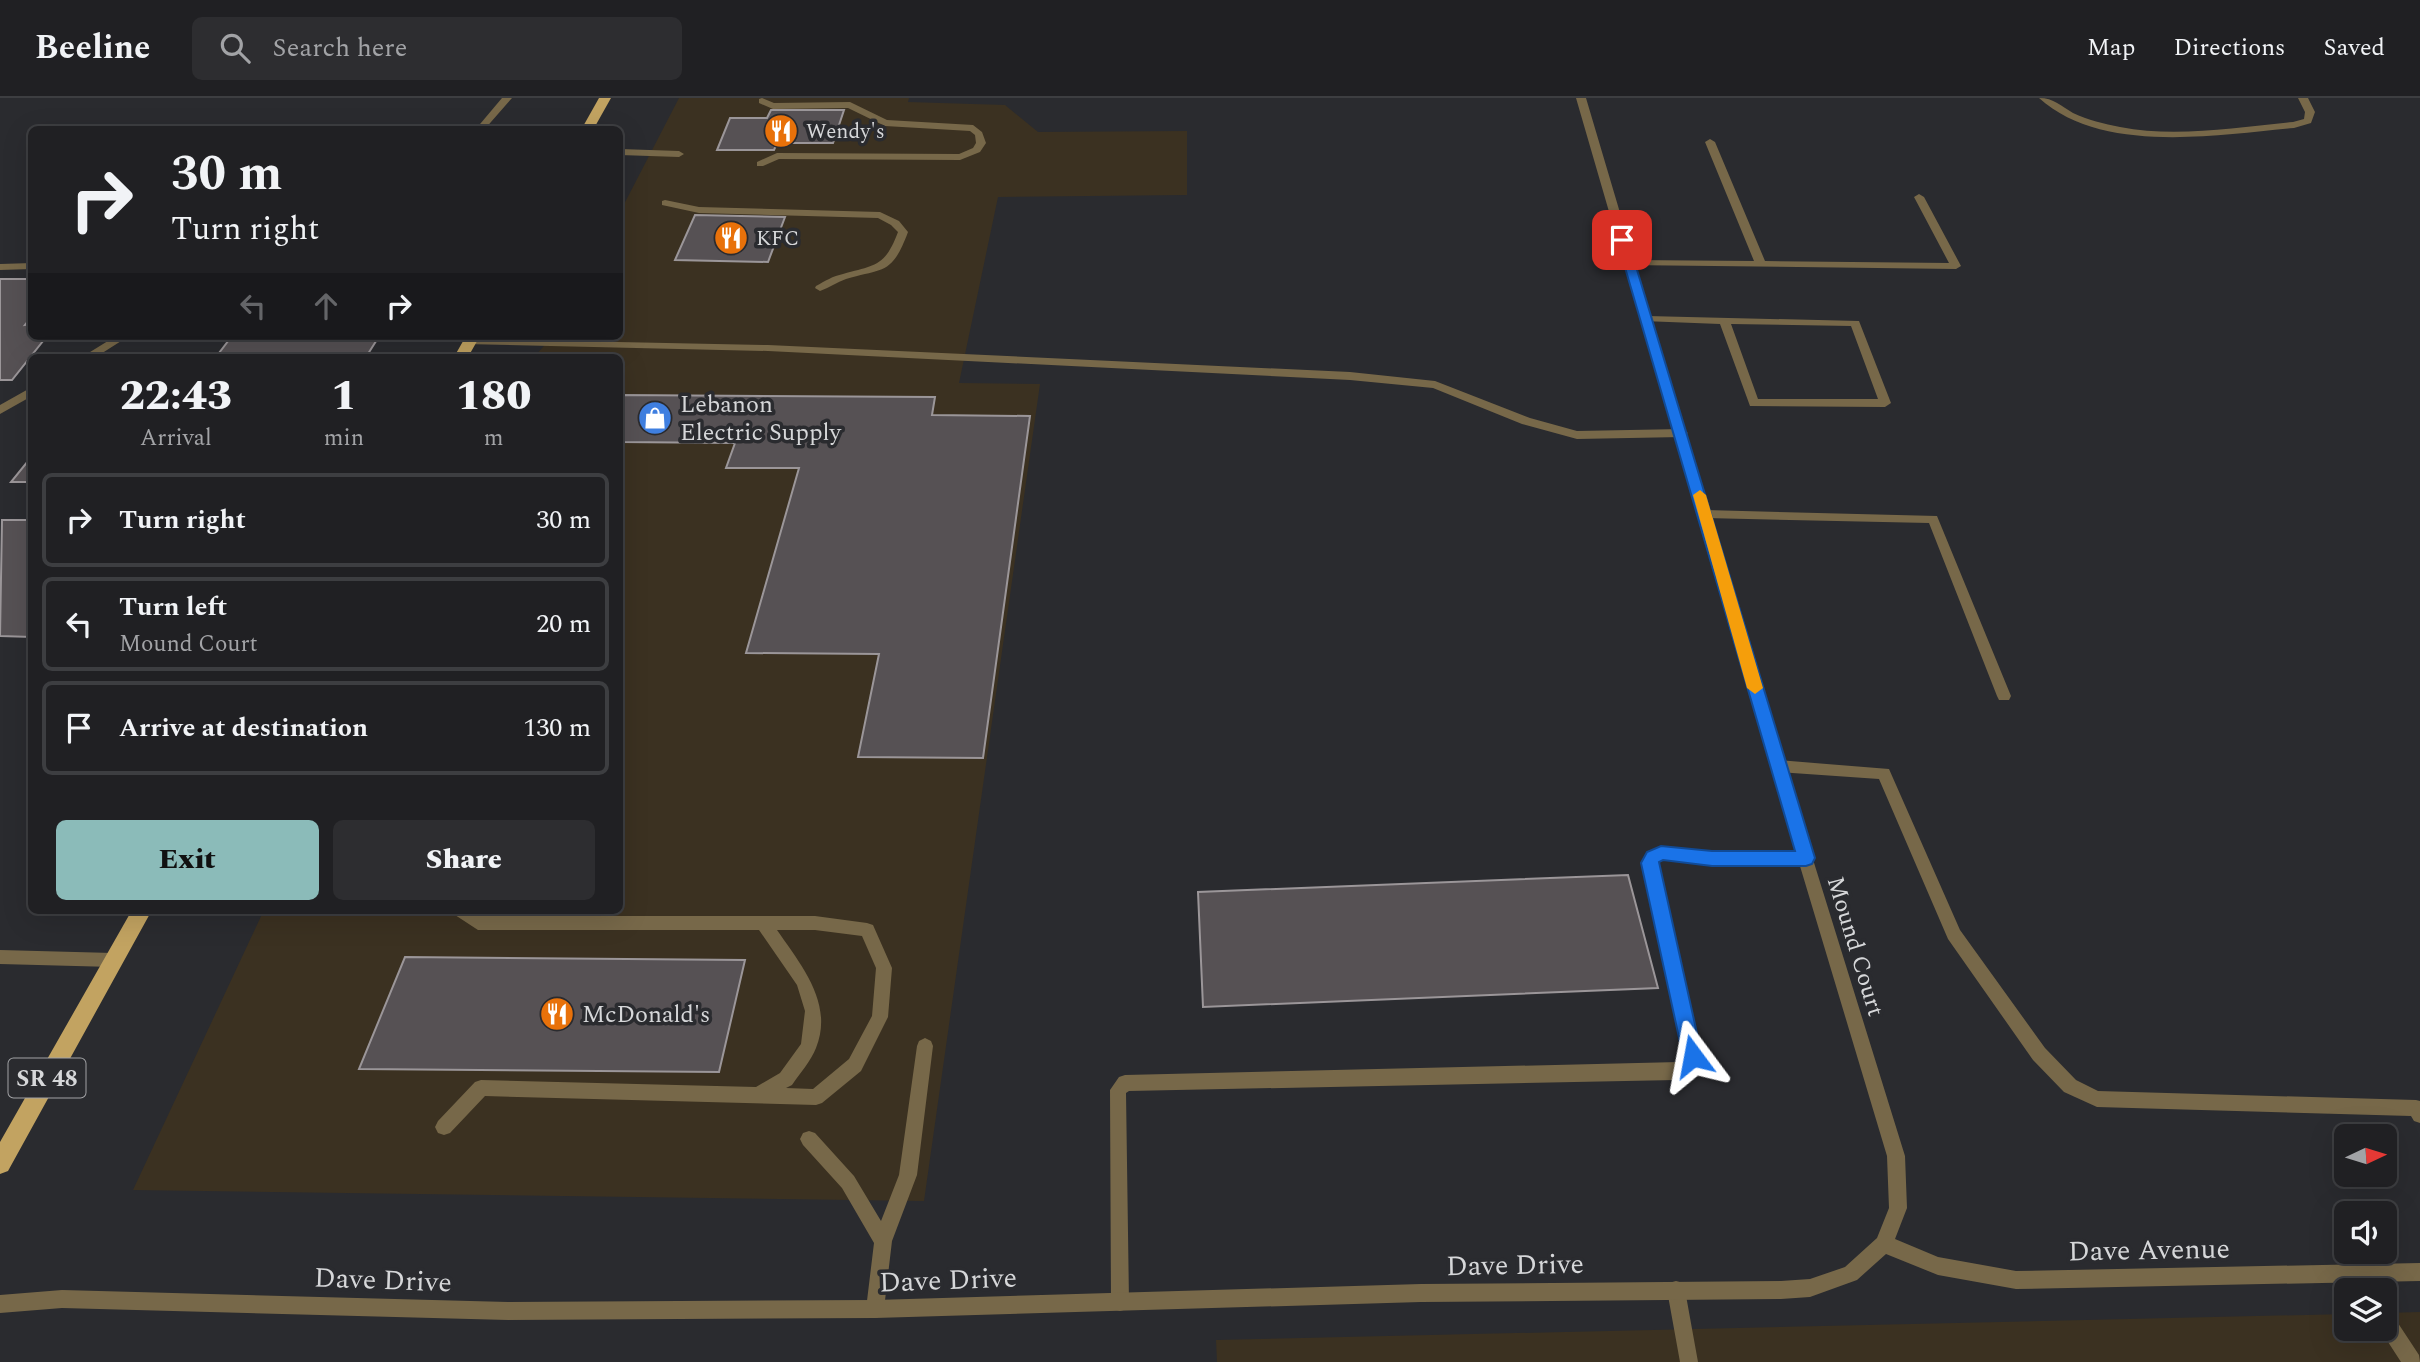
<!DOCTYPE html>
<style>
:root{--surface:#202023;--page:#2d2d30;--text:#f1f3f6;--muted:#a2a3a6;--line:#3d3e41;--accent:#8bbbb9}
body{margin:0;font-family:Spectral,serif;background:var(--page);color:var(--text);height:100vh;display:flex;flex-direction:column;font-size:26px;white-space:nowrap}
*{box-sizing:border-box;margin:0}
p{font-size:23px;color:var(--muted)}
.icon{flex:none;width:38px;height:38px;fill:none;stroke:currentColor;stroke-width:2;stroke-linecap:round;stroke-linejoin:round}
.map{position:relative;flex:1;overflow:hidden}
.drawer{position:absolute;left:28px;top:256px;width:595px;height:560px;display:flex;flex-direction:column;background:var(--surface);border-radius:10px;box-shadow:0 7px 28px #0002,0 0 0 2px var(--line)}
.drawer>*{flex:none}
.hud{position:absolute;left:28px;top:28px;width:595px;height:214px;border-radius:10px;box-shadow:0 7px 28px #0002,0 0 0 2px var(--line);background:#202023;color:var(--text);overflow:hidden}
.needle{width:46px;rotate:86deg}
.fabs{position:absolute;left:2334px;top:1026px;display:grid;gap:14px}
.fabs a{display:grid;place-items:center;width:63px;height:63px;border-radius:10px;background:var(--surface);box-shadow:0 7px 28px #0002,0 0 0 2px var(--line);font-size:35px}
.pin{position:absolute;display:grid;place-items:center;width:60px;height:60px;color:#fff;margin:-30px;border-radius:14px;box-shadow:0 4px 10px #0006}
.me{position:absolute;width:77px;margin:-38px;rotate:347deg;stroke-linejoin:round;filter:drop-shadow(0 0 5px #0008)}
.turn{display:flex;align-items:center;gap:24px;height:147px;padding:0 28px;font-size:32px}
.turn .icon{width:91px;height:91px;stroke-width:2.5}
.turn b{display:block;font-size:49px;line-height:60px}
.lanes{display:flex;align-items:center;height:66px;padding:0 28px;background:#0003;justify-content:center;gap:35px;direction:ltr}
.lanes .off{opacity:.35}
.eta{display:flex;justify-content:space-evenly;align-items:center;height:119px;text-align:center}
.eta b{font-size:42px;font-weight:800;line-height:49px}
.action{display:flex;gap:14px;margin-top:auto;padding:14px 28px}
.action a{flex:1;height:80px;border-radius:10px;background:var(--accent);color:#111;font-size:28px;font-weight:800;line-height:80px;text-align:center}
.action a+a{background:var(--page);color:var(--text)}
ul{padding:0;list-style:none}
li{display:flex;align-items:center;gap:21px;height:94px;margin:0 14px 10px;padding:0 14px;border:4px solid var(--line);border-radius:10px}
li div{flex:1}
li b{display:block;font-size:26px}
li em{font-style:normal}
header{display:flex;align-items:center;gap:42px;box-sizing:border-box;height:98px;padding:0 35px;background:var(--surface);border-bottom:2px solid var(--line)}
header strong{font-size:33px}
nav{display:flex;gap:38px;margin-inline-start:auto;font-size:24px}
.search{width:490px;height:63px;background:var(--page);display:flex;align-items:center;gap:18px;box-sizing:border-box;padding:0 24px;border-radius:10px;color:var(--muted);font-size:26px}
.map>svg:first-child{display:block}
.commercial{fill:#3b3121}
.building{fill:#565154;stroke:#9b9699;stroke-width:2}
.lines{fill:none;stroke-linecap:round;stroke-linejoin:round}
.service{fill:#776849;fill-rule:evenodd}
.minor{fill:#776849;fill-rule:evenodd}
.primary{fill:#c2a361;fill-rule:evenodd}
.route{fill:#1a73e8;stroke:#114b97;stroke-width:2}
.slow{fill:#f59e0b}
.labels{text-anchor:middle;stroke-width:7;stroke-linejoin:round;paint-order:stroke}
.far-poi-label{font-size:21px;fill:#d6d7d9;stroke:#2a2b2f;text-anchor:start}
.shield{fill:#2a2b2f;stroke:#a2a3a6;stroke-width:2}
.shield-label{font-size:23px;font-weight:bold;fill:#d6d7d9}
.poi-label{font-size:24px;fill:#d6d7d9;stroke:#2a2b2f;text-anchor:start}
.street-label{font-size:24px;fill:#d6d7d9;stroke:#2a2b2f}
.near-street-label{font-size:28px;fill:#d6d7d9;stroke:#2a2b2f}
</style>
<header>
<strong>Beeline</strong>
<div class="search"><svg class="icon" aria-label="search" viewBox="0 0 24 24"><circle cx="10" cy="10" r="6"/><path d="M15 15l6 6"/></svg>Search here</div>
<nav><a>Map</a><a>Directions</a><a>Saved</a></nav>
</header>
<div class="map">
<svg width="2420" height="1264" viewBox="0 0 2420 1264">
<rect width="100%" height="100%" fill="#2a2b2f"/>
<path class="commercial" d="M679,0H909L908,4L1005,7L1038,34L1187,33V97L998,99L959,285L1040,286L924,1103L133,1092L264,812H620V259H534L553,238H620V114Z
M2420,1214V1264H1217L1216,1242L2347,1216V1230H2385V1215Z"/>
<path class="building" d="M771,12H844L833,45H777L774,52H717L730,20H767Z
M695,117L785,119L768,164L675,162Z
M0,181H32V218L25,227L32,226V238H47L12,282H0Z
M232,238H271L378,240L366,259H216Z
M620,297L935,299L932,317L1030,318L983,660L858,659L879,556L746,555L799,370H726L735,345L620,344Z
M32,358V384H11Z
M2,422H32V539L0,538Z
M1628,777L1658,890L1203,909L1198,794Z
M405,859L745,862L719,974L359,971Z"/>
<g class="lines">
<path class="service" d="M762,0L774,5L850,4L887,22L973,27L982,34L986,45L980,54L960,62L779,61L763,68H757V64L777,55L959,56L973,50L976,45L975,37L970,33L885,28L848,10L773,11L759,5V1Z
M2039,0C2054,0 2061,8 2073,15C2088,22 2104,26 2120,29C2177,40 2237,29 2293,24L2304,21L2305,14L2298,0H2308L2315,14L2311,25L2294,30C2217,37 2102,57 2039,0Z
M484,26L533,29L537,32L481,31L479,29Z
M1710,41L1715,44L1765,163L1949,165L1914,99L1919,96L1924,99L1961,168L1956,171L1625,167L1624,165L1629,162L1754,163L1705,44Z
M620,51L679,53L684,56L679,59L620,57Z
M665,102L699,109L880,114L899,123L908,134C892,177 884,170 846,181C837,184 829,190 820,193L815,190L816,188C825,183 833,178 843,176C875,167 885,169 898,134L891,127L878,120L699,115L662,107V103Z
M32,165V171L0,172V166Z
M1647,218L1859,223L1891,305L1885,309L1750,308L1720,226L1643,223V219ZM1731,226L1851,228L1878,301H1758Z
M469,241L768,247L1350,274L1435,283L1530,320L1577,333L1682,331L1688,335L1682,339L1577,341L1522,326L1433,290L1350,282L768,253L465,246L464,244Z
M1705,412L1937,418L2011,598L2009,602H1999L1997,598L1929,425L1705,420L1699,416Z
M1777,662L1889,671L1960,832L2045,950L2076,982L2098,993L2416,1002L2420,1003V1025L2414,1023L2411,1018L2097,1009L2064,994L2033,962L1948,841L1879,681L1777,674L1772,672L1770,668L1772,664Z
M1661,749L1712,755L1806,754L1811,755L1814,760L1811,765L1806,766L1712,767L1662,762L1658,764L1701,958L1691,976L1676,982L1129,993L1126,995L1129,1204L1127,1211L1120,1213L1113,1211L1111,1204L1110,992L1119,979L1125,977L1679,964L1684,957L1642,765L1648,754Z
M452,812H472L481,818H815L867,825L873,827L892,870L888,919L861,973L822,1005L816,1007L485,998L450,1035L444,1037L438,1035L435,1029L438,1023L475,984L481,982L756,989L780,975L801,946L805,913L797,887L759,832H478L455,817ZM777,832H815L862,838L876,870L872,918L849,961L813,991L786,990L792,987C800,975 811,963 816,950C834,905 801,867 777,832Z
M0,852L113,855L119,857L121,862L119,867L113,869L0,866Z
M925,940L931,943L933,948L917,1077L892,1143L884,1211L882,1218L875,1220L868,1218L866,1211L874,1145L842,1090L803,1047L800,1041L803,1035L809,1033L815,1035L854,1078L881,1123L899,1077L917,948L919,943Z
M2354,1166L2360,1169L2374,1192H2354L2345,1175L2348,1169Z
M1676,1183L1683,1185L1685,1192L1698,1264H1680L1667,1192L1669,1185Z
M2385,1214L2392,1216L2419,1257L2420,1264H2401L2379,1230H2385Z"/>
<path class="minor" d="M502,0H512L484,32H475Z
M1576,0H1586L1784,668L1905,1058L1907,1110L1895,1141L1938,1159L2016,1173L2420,1165V1183L2016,1191L1938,1177L1886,1156L1857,1182L1810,1199L1781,1201L1421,1204L875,1220L508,1222L62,1210L0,1215V1197L62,1192L508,1204L875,1202L1421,1186L1781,1183L1810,1181L1845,1169L1877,1140L1889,1110L1887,1058L1770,668Z
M116,238H129L96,259H82Z
M32,289V298L0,316V307Z"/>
<path class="primary" d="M599,0H611L593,32H581Z
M466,238H480L468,259H454Z
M132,812H152L8,1073L0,1076V1044Z"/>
</g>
<path class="route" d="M1622,138L1628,142L1815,760L1812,766L1806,768H1712L1663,762L1659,764L1702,958L1699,964L1693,967L1686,964L1683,958L1641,765L1647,754L1661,748L1712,753H1795L1617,142Z"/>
<path class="slow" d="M1700,392L1706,397L1763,590L1755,596L1747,590L1693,397Z"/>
<defs>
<g id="restaurant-disc" transform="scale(1.75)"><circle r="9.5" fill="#e8710a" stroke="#2a2b2f"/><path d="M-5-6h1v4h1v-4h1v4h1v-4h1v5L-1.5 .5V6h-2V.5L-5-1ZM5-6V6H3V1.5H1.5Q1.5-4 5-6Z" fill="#fff"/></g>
<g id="shop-disc" transform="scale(1.75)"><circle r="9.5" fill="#3f7fe0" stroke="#2a2b2f"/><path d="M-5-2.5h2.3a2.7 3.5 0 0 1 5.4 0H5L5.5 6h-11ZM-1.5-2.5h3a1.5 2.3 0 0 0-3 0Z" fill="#fff"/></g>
</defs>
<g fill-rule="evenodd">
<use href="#restaurant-disc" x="781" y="33"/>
<use href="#restaurant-disc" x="731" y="140"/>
<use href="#shop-disc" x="655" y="320"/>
<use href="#restaurant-disc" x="557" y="916"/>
</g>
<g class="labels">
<g class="far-poi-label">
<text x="806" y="40">Wendy's</text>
<text x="756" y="147">KFC</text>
</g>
<rect class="shield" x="8.5" y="960.5" width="77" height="39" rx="5"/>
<g class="shield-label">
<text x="47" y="988">SR 48</text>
</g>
<g class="poi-label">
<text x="680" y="314">Lebanon<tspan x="680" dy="28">Electric Supply</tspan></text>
<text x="582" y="924">McDonald's</text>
</g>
<g class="street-label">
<text transform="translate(1856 848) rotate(73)" y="8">Mound Court</text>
</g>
<g class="near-street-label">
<text transform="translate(2149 1151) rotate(-1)" y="10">Dave Avenue</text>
<text transform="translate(1515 1166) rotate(-1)" y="10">Dave Drive</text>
<text transform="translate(383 1181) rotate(2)" y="10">Dave Drive</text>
<text transform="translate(948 1181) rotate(-2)" y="10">Dave Drive</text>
</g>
</g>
</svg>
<div class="fabs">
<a><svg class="needle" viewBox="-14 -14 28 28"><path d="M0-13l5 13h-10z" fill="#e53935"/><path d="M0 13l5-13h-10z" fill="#a2a3a6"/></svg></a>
<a><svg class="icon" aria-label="sound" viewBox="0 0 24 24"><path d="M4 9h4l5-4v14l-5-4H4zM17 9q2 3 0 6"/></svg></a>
<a><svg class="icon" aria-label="layers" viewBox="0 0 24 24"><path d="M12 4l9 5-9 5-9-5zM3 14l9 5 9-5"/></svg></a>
</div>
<div class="pin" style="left:1622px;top:142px;background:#d93025"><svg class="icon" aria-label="arrive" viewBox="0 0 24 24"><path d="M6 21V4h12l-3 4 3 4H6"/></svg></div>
<svg class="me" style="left:1693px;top:958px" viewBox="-20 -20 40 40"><path d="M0-17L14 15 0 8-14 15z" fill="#1a73e8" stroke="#fff" stroke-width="4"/></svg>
<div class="hud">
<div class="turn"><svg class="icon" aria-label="right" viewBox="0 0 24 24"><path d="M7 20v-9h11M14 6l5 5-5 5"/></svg><div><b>30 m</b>Turn right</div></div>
<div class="lanes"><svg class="icon off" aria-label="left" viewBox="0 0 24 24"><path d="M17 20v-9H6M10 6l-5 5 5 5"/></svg><svg class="icon off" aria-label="ahead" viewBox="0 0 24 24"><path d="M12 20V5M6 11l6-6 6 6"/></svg><svg class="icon" aria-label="right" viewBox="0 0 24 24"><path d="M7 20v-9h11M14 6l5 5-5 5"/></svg></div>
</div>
<section class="drawer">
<div class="eta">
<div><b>22:43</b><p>Arrival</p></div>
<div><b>1</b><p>min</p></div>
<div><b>180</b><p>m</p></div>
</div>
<ul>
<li><svg class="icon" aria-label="right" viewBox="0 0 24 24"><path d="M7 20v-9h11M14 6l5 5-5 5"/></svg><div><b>Turn right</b></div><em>30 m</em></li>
<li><svg class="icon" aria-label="left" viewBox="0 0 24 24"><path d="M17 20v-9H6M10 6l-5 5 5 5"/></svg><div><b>Turn left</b><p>Mound Court</p></div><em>20 m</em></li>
<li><svg class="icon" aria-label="arrive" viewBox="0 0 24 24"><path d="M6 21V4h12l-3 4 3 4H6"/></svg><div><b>Arrive at destination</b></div><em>130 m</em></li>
</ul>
<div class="action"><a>Exit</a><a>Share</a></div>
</section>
</div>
